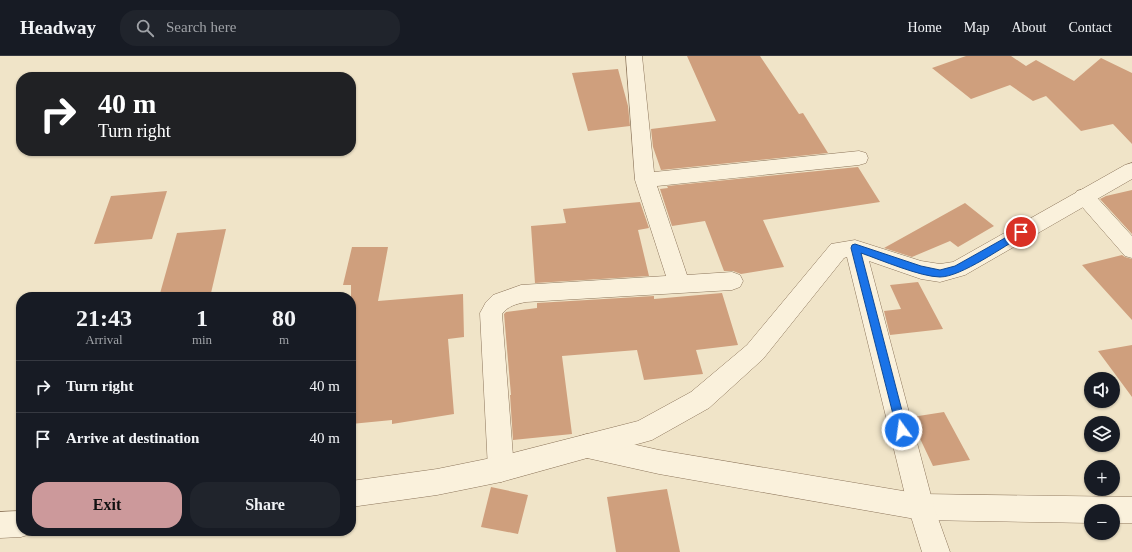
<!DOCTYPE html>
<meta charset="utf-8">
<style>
:root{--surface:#171b24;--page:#20242c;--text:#f1f3f6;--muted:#9ea1a6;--line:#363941;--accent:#cc999b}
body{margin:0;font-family:"Times New Roman",serif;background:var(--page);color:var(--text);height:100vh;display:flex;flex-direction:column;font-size:15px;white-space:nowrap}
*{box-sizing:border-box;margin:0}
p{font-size:13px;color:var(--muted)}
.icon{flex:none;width:22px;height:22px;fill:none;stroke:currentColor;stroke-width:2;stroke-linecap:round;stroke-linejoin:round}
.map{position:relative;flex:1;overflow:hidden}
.sheet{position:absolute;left:16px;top:236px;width:340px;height:244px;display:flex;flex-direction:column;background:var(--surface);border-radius:16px;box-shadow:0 1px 3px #0004}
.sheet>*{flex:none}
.hud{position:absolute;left:16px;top:16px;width:340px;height:84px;border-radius:16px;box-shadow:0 1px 3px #0004;background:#202124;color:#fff;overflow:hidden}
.controls{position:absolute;left:1084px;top:316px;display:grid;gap:8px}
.controls a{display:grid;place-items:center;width:36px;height:36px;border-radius:50%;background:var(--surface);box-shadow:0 1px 3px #0004;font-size:20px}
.pin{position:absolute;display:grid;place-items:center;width:34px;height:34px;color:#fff;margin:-17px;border:2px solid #fff;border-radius:50%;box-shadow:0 1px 4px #0007}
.me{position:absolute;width:44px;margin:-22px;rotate:346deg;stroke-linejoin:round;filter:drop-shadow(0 0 3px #0008)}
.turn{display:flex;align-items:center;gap:14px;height:84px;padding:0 16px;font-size:18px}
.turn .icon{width:52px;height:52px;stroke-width:2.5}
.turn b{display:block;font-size:28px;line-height:34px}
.eta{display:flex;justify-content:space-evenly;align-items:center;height:68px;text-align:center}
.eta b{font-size:24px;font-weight:600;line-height:28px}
.primary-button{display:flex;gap:8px;margin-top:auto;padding:8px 16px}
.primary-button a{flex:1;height:46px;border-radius:16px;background:var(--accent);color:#111;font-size:16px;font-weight:600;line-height:46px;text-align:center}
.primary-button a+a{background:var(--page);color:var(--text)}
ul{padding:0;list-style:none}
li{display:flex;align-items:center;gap:12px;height:52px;padding:0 16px;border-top:1px solid var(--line)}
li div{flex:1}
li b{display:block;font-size:15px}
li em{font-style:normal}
header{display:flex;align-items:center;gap:24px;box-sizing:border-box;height:56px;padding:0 20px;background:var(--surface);border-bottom:1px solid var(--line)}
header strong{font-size:19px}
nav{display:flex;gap:22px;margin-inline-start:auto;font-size:14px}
.search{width:280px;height:36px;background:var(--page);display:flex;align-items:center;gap:10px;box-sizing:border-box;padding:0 14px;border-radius:16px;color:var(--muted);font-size:15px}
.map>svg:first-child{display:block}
.building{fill:#cf9f7d}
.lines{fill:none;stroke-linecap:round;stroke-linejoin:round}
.minor-casing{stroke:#8d765c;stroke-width:1}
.tertiary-casing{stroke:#8d765c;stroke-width:1}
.minor{fill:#faf1dc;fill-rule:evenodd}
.tertiary{fill:#faf1dc;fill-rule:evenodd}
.route{fill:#1a73e8;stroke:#114b97}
</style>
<header>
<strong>Headway</strong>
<div class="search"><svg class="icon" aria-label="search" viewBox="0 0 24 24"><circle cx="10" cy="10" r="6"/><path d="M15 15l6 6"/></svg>Search here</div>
<nav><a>Home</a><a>Map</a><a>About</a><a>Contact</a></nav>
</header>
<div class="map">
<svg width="1132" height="496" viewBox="0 0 1132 496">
<rect width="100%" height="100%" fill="#f0e4c8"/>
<path class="building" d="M687,0H760L799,58L803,57L828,97L661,114L653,91L651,73L716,65Z
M966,0H1011L1026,10L1036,4L1074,25L1101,2L1132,17V88L1113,68L1081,75L1046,40L1033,45L1010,29L971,43L932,12Z
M618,13L628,50L630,70L588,75L572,17Z
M858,111L880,146L763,164L784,211L741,218L733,215H724L705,165L672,170L660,133L668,132L667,130Z
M1132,134V178L1100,143L1106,140Z
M167,135L152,183L94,188L111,140Z
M640,146L649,172L638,174L649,220L535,227L531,170L566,167L563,153Z
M965,147L994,170L958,191L950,185L912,201L884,192Z
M226,173L211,237L159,241L177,177Z
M352,191H388L378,245L463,238L464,281L448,283L454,358L392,368V364L351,368V229H343Z
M1122,199L1125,201L1132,203V264L1082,209Z
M918,226L943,273L890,279L884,255L901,253L890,229Z
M722,237L738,289L696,294L703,318L644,324L637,294L562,300L572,378L513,384L510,339H511L504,258L506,256L537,252V247L654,240V243Z
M1132,289V341L1098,295Z
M944,356L970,404L933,410L915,372L912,361Z
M491,431L528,439L518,478L481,471Z
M667,433L680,496H616L607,441Z"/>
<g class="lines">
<g class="minor-casing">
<path id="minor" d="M626,0H642L654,116L859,95L866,97L868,102L866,107L859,109L657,130L687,219L732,216L740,219L743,225L740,231L732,234L526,246C516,248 508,250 502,258L514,413L510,422L501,426L492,422L488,413L480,257L486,246L493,239L521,229L666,220L635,124Z
M1084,133L1091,135L1132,180V202L1125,200L1077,145L1074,140L1077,135Z
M587,378L659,394L921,438L1132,441V467H1113V455H1091V467L921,464L659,418L587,402L578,399L574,390L578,381Z"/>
</g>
<g class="tertiary-casing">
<path id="tertiary" d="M1132,107V123L965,219L940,226L921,223L869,205L934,451L950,496H922L908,451L847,201L844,202L763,303L709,352L652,384L501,426L437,439L351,451V425L437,413L501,400L638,365L691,336L747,289L831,188L855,184L921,205L940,208L953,206L1125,109Z
M21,455V475H32L31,478L21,481L0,482V456Z"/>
</g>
<use href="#minor" class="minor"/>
<use href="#tertiary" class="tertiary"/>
</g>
<path class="route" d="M1021,173L1025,176L1024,179C1004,190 961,221 940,221C921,221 881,204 861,197L907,374L905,378L902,379L898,378L851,192L852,189L855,188L921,210L940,214L955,210Z"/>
</svg>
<div class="controls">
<a><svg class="icon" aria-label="sound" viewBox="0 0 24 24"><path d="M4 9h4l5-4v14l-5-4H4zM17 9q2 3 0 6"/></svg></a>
<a><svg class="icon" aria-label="layers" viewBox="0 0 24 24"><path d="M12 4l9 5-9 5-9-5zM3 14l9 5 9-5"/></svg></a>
<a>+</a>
<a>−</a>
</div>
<div class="pin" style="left:1021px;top:176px;background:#d93025"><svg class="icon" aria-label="arrive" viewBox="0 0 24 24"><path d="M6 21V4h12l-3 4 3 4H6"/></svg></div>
<svg class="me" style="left:902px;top:374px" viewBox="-20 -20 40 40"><circle r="17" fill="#1a73e8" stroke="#fff" stroke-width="3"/><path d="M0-11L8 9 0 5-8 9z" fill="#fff"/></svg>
<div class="hud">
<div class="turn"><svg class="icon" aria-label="right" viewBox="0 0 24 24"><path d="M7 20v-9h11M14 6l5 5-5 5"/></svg><div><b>40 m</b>Turn right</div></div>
</div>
<section class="sheet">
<div class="eta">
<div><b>21:43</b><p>Arrival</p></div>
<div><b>1</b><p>min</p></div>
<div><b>80</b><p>m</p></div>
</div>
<ul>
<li><svg class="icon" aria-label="right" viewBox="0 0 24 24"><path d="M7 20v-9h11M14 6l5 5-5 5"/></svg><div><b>Turn right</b></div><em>40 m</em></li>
<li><svg class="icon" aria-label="arrive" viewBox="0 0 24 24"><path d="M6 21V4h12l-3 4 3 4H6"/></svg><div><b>Arrive at destination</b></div><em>40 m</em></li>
</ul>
<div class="primary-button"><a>Exit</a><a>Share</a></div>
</section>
</div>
